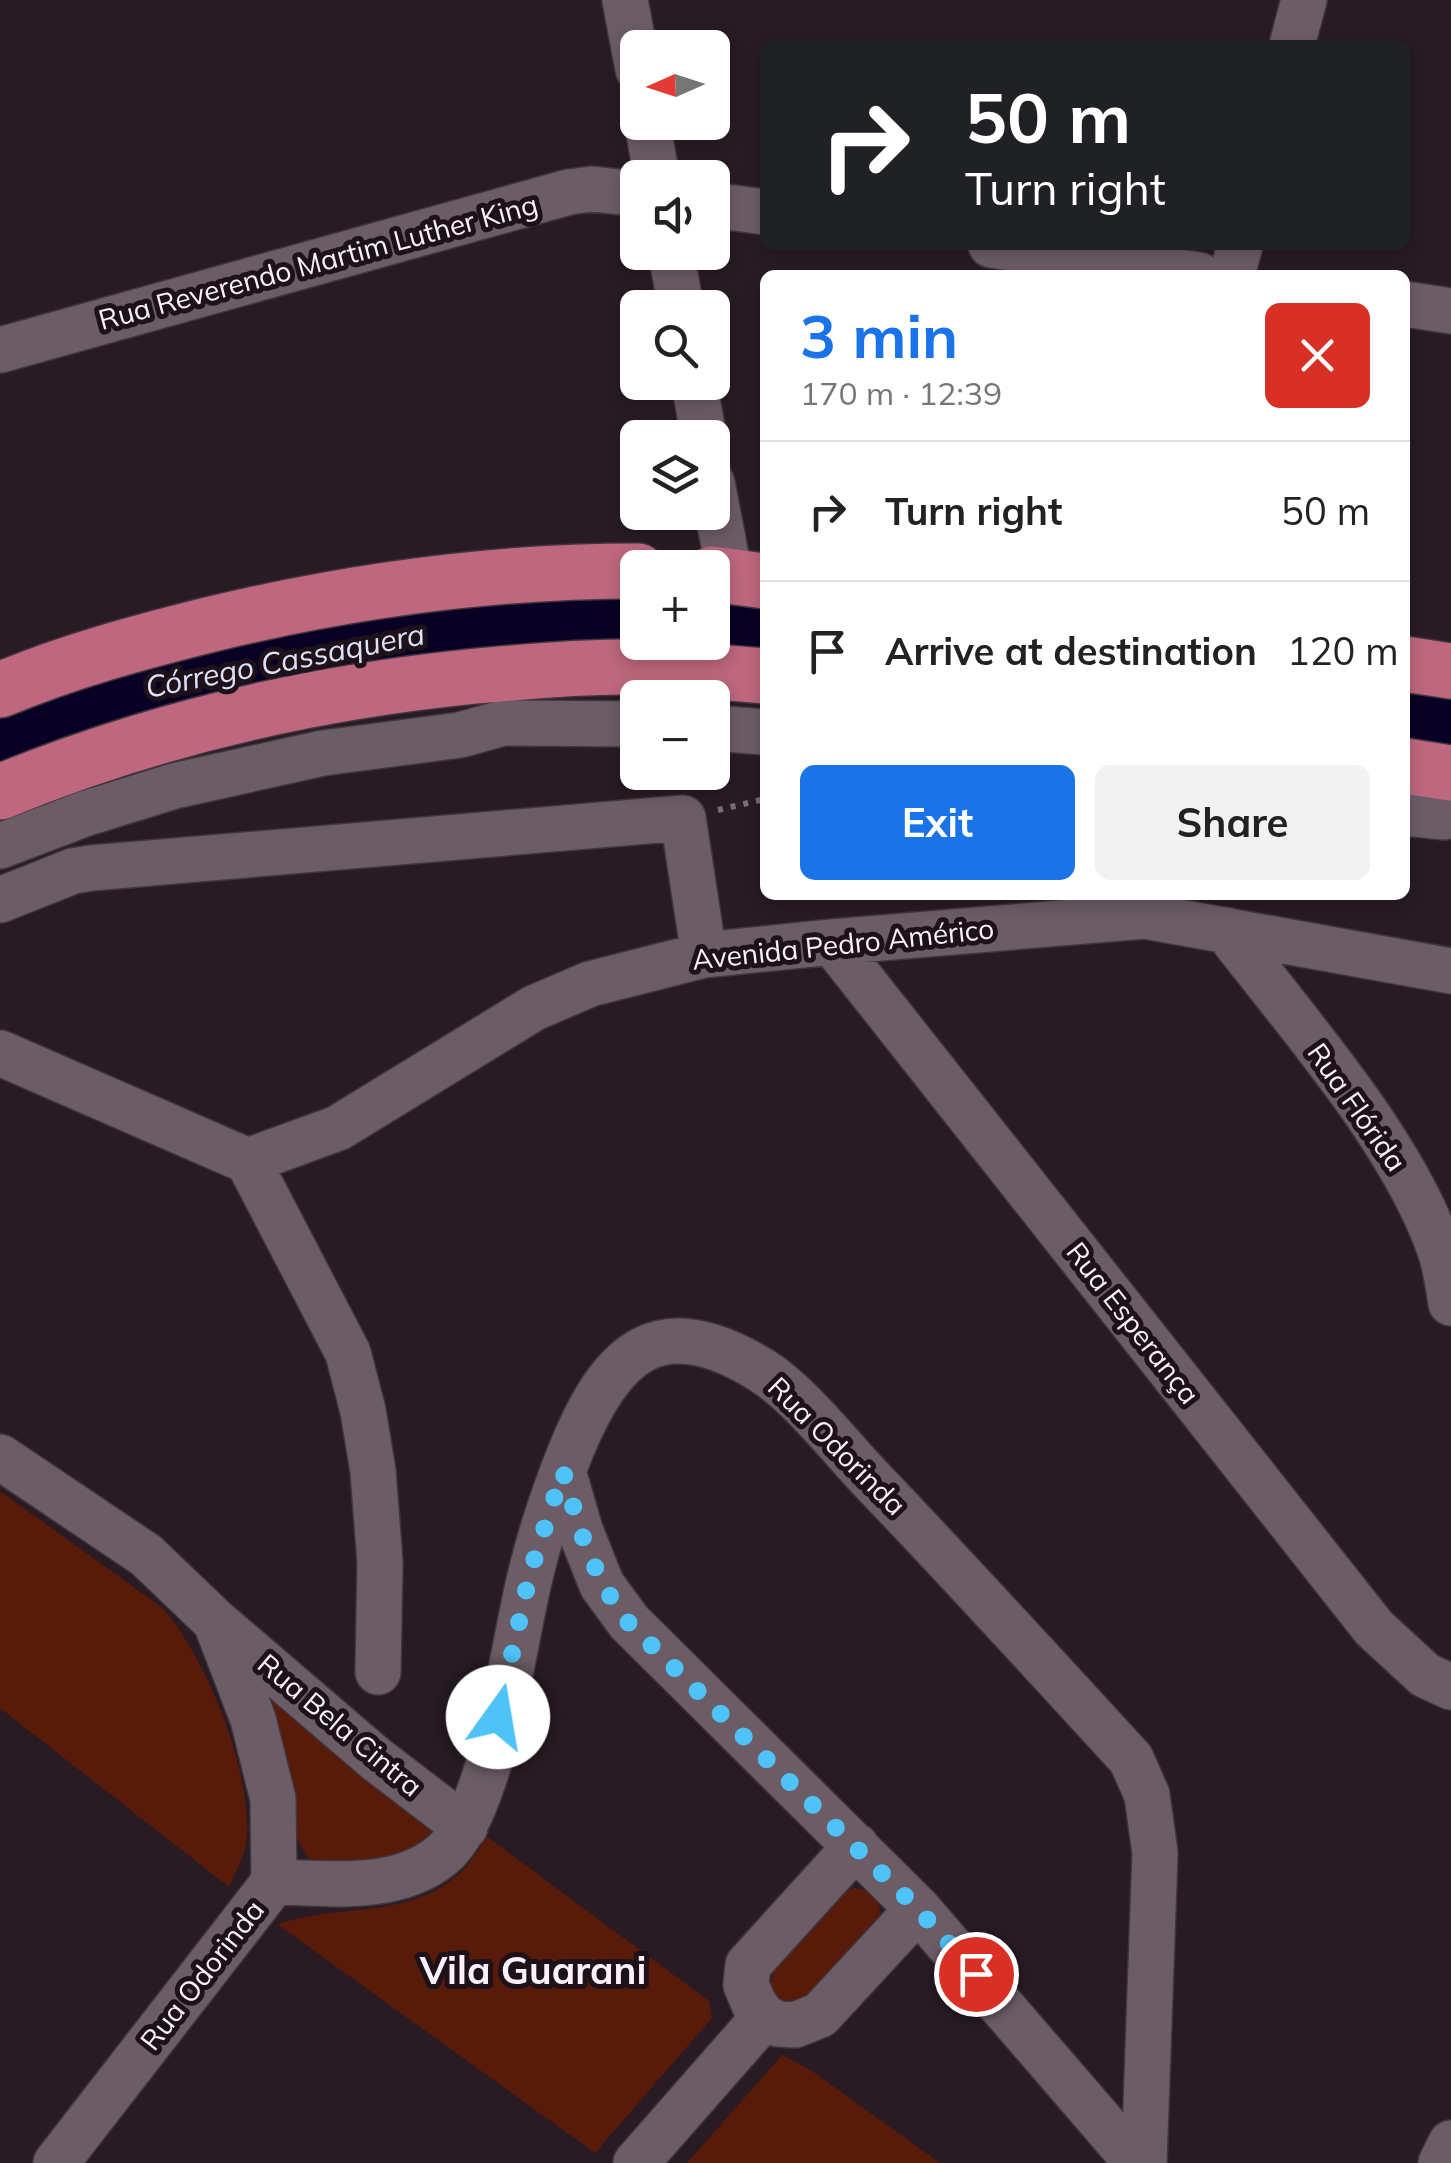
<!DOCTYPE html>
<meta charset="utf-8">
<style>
:root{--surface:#fff;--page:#f2f2f2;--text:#222;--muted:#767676;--line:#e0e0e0;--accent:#1a73e8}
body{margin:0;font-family:Mulish,sans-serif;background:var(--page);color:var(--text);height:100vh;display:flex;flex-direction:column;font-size:38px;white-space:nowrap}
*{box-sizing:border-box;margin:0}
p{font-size:32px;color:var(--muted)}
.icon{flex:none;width:55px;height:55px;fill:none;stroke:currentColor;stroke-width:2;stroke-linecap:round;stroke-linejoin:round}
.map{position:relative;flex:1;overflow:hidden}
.side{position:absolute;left:760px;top:270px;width:650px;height:630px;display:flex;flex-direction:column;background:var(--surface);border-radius:15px;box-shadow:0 5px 15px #0003}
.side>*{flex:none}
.banner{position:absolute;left:760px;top:40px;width:650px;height:210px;border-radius:15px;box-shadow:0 5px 15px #0003;background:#202124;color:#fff;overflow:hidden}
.needle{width:65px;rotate:267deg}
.buttons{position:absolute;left:620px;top:30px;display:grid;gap:20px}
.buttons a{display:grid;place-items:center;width:110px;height:110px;border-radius:15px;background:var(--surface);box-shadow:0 5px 15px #0003;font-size:50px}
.pin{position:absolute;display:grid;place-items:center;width:85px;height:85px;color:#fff;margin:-42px;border:5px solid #fff;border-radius:50%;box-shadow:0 2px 10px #0007}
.me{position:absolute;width:110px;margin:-55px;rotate:13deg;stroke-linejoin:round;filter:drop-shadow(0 0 8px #0008)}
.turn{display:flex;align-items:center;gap:35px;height:210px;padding:0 40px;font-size:45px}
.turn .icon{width:130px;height:130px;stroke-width:2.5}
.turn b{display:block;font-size:70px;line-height:85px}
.round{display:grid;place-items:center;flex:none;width:105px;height:105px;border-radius:15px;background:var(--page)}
.summary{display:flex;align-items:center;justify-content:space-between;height:170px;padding:0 40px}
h1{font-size:60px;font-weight:700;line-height:75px;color:var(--accent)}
.primary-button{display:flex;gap:20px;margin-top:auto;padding:20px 40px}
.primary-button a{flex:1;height:115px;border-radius:15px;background:var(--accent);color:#fff;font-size:40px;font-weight:700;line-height:115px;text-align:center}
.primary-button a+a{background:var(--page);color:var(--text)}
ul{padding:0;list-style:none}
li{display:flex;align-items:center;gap:30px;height:140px;padding:0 40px;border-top:2px solid var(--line)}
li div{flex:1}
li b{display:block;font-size:38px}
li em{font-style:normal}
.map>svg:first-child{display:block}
.green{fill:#581a09}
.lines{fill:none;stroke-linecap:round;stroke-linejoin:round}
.river{stroke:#080125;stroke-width:65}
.minor-casing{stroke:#40353c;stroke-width:48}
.major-casing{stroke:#40353c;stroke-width:58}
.path{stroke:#7a6e76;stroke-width:6;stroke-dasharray:5 8;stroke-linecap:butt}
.minor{stroke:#6c5c66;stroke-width:45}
.major{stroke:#be677e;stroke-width:55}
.route{stroke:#4fc3f7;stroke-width:18;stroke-dasharray:0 32.4}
.labels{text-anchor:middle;stroke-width:10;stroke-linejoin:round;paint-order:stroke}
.street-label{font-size:28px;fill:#fbf1f7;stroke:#1e121a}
.water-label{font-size:30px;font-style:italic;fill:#e0e1f8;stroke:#1e121a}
.district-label{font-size:38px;font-weight:bold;fill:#fbf1f7;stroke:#1e121a}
</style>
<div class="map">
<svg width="1451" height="2163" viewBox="0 0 1451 2163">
<rect width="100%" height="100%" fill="#281b24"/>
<path class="green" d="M0,1491L164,1609C207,1661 250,1766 247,1835C246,1853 237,1870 229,1887L0,1708Z
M279,1690L438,1833L401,1859L317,1867C282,1835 273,1740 262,1693Z
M486,1836L709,2001L712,2018L595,2153L277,1924C357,1899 442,1926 486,1836Z
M854,1888C873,1890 884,1903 879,1922L805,2003L796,2006L780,2001L770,1986L775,1968L846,1891Z
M782,2055L812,2071L940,2163H687Z"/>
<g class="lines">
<path class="river" d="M712,622L765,625
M1405,713L1451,719
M0,737C83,701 169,680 257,662C383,635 508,616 638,619"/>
<g class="minor-casing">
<path id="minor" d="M625,0L638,69
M1292,45L1304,0
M647,122L657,178
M712,205L765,212
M991,245L1199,275
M671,252L681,308
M1232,275L1240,245
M1405,304L1451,311
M0,350L569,192L592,189L638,194
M694,382L704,438
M712,483L730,576
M712,728L765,732
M1405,813L1444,817L1451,783
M0,846L84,814L174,786L323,753L460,735L503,723L638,724
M0,900L73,871L91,868L683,818L704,955
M1226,930C1297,1023 1402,1140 1440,1250C1446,1267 1448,1286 1451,1303
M832,942L1374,1628L1425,1675L1451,1687
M0,1053L248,1161L338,1128L534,1008L590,984L704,955L832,942L1145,916L1451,971
M248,1161L348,1353L363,1411L373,1471L380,1562L378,1672
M0,1457L146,1555L215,1621L376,1759L465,1827
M563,1471L580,1530L602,1585L629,1622L918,1909L1137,2163
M218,1628L253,1719L273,1799L274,1882
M856,1846L748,1965L746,1985L754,2004L764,2017L778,2024L795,2025L820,2015L918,1909
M56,2163L274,1882C329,1883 396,1893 442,1855C493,1813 513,1645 530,1577C540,1534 555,1490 572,1448C612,1352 659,1307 761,1370C797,1392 838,1444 868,1476C957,1569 1044,1664 1131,1759L1147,1795L1155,1853L1144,2163
M636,2163L764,2017
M1441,2163L1451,2143"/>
</g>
<g class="major-casing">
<path id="major" d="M712,574L765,581
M1405,664L1451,671
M0,690C69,661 140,642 212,624C353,590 493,571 638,571
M1405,766L1451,773
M0,792C153,729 313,692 477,676C525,672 573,667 621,667C669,668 717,672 765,676"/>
</g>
<path class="path" d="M718,810L765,799"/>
<use href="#minor" class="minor"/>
<use href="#major" class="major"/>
</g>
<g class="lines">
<path class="route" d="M498,1717L530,1573L563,1471L580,1530L602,1584L628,1622L918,1909L976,1974"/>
</g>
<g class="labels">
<g class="street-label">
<text transform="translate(318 262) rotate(-15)" y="10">Rua Reverendo Martim Luther King</text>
<text transform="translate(843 944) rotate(-6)" y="10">Avenida Pedro Américo</text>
<text transform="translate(1357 1107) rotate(55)" y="10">Rua Flórida</text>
<text transform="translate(1133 1323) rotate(52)" y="10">Rua Esperança</text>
<text transform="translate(837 1446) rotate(45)" y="10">Rua Odorinda</text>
<text transform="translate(340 1725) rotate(40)" y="10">Rua Bela Cintra</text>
<text transform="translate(202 1975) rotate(-52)" y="10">Rua Odorinda</text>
</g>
<g class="water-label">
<text transform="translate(285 661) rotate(-11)" y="10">Córrego Cassaquera</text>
</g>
<g class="district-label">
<text x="533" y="1984">Vila Guarani</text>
</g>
</g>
</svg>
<div class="buttons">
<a><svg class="needle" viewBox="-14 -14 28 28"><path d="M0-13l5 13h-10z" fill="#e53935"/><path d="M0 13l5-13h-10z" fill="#767676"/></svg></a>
<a><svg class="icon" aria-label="sound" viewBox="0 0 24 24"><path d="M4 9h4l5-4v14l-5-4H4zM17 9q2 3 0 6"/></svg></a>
<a><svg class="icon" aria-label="search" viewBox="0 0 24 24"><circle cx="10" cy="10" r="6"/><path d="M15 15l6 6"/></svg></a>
<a><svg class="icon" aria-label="layers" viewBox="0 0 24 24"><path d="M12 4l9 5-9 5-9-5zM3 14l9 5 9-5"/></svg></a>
<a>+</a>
<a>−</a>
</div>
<div class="pin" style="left:976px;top:1974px;background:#d93025"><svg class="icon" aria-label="arrive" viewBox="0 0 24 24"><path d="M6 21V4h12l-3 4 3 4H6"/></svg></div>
<svg class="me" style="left:498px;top:1717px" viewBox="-20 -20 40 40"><circle r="19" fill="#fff"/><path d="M0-13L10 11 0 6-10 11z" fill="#4fc3f7"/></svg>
<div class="banner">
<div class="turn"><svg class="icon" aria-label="right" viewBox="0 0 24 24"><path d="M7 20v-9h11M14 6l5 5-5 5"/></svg><div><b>50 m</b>Turn right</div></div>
</div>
<section class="side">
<div class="summary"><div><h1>3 min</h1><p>170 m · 12:39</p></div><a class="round" style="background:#d93025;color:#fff"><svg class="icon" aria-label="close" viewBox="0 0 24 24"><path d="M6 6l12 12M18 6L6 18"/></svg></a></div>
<ul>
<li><svg class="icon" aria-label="right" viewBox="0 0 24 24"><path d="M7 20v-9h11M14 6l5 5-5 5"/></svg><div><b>Turn right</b></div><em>50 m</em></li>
<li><svg class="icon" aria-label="arrive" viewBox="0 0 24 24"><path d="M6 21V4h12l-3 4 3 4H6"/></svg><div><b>Arrive at destination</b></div><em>120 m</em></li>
</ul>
<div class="primary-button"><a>Exit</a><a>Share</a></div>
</section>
</div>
